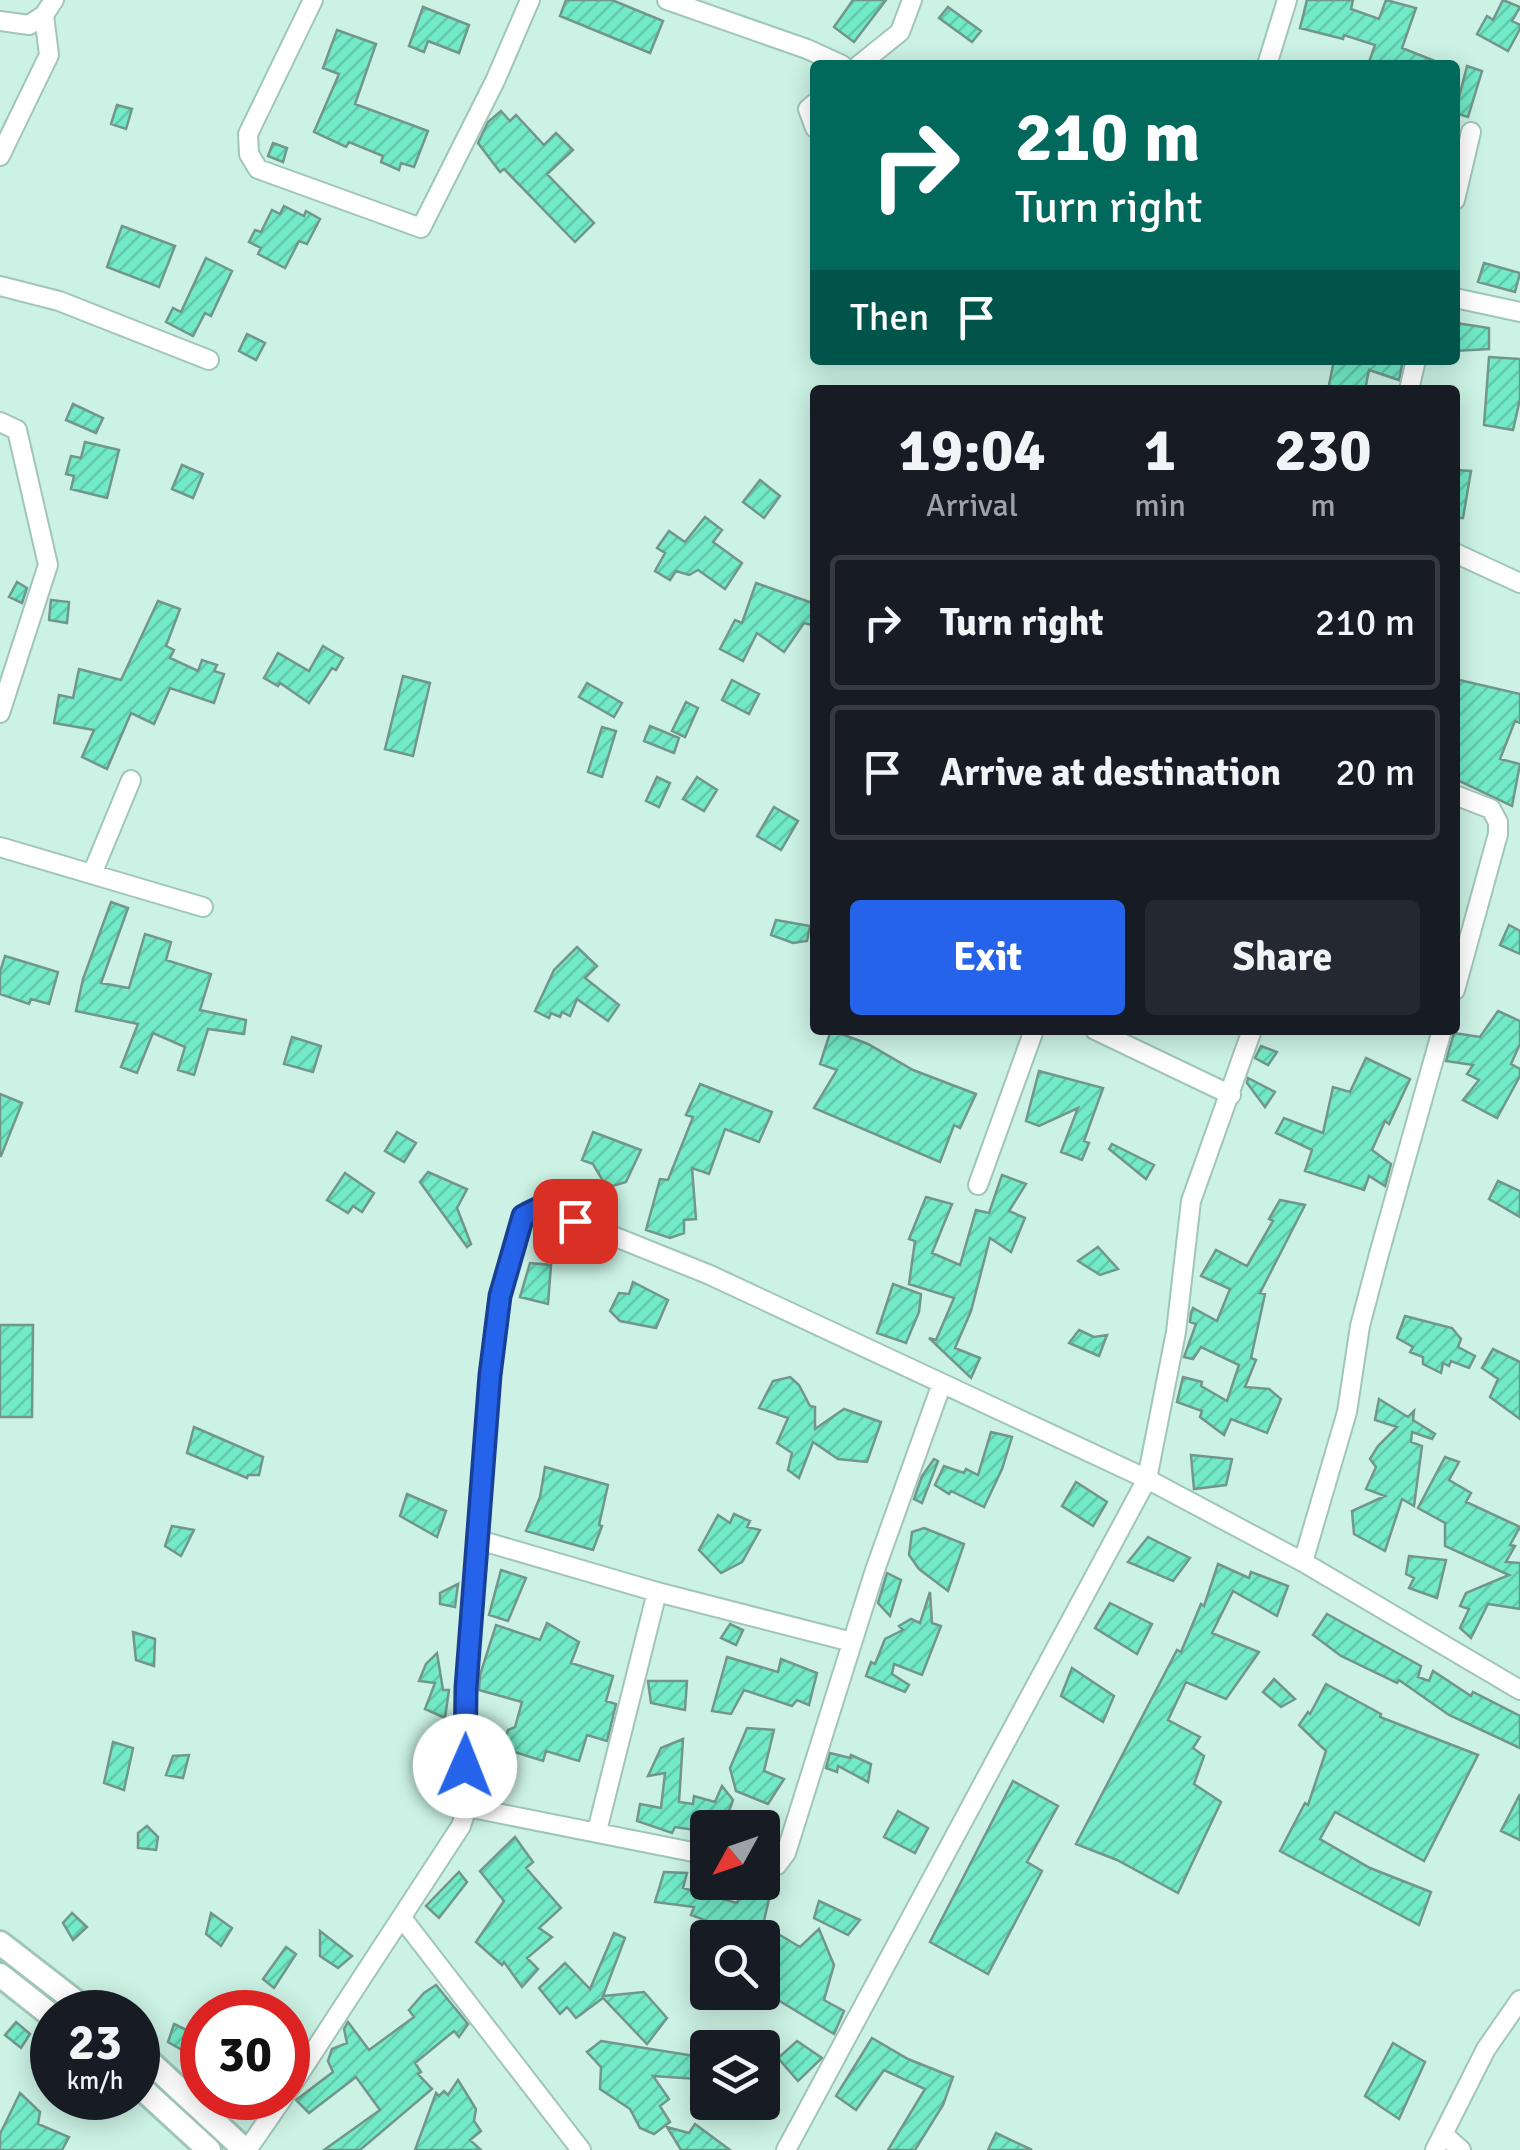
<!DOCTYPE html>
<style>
:root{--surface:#171b24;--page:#242831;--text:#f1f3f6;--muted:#9ea1a6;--line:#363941;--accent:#2563eb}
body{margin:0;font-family:Signika,sans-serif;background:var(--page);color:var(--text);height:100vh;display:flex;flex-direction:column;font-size:38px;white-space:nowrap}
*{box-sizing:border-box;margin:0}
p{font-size:32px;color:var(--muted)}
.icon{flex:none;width:55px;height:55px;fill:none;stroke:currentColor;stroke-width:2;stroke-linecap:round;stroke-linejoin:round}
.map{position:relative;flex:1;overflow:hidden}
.drawer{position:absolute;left:810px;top:385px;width:650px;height:650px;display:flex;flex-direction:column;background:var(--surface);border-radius:10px;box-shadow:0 5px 25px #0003}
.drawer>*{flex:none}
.hud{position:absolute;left:810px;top:60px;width:650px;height:305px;border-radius:10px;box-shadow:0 5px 25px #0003;background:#00695c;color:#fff;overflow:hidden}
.needle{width:65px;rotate:230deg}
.buttons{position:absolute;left:690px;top:1810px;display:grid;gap:20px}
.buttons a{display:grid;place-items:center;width:90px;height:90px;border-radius:10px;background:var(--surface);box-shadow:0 5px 25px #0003;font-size:50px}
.speed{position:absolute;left:30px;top:1990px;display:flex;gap:20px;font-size:50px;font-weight:700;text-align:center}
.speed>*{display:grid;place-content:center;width:130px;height:130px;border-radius:50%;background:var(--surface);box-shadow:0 5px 25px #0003;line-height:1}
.speed small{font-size:25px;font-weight:400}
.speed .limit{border:15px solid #d22;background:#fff;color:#111}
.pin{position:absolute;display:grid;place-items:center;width:85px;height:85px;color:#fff;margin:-42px;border-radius:20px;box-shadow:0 5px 15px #0006}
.me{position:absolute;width:110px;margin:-55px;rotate:1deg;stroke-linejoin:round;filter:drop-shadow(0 0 8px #0008)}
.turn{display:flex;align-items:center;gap:35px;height:210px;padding:0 40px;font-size:45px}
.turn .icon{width:130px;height:130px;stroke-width:2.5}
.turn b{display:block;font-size:70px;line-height:85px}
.then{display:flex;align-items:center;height:95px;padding:0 40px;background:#0003;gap:20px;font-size:38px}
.eta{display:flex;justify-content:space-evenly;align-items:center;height:170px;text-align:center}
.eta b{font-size:60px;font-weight:700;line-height:70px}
.primary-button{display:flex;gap:20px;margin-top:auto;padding:20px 40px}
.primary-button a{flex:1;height:115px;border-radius:10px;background:var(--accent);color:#fff;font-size:40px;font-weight:700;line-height:115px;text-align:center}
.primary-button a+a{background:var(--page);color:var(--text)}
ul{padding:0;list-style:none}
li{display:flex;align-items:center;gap:30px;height:135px;margin:0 20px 15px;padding:0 20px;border:5px solid var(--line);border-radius:10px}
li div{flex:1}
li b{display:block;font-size:38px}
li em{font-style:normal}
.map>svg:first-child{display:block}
.building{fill:url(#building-hatch);stroke:#72978a;stroke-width:2.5}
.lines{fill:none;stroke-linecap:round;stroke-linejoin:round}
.street-casing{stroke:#a0c6b9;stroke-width:22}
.secondary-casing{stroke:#a0c6b9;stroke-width:28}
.street{stroke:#fff;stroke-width:18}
.secondary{stroke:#fff;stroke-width:22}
.route-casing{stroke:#184099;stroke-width:25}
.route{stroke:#2563eb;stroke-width:18}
</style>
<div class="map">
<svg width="1520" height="2150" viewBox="0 0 1520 2150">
<defs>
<pattern id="building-hatch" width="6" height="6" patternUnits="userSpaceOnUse" patternTransform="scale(2.5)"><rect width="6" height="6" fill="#72eac7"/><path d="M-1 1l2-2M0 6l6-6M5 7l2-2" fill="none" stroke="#61c8aa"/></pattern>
</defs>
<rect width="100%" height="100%" fill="#cbf2e4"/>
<path class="building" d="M566,0H612L663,21L650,53L560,16Z
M853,0H886L854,42L834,27Z
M1307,0H1353L1351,9L1379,19L1386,0L1416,8L1402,48L1445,65H1368L1375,45L1344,35L1343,39L1300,28Z
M1503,0L1520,7L1512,21L1520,25V29L1508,51L1477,34L1487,16L1493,20Z
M423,7L469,25L459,53L428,41L424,52L409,46Z
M948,7L981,31L972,42L939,18Z
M337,30L376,44L355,104L428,131L414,167L401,163L399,170L381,162L383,156L349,142L346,147L314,132L339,74L323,68Z
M1467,66L1482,71L1468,117L1455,113Z
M117,105L132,109L126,129L111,124Z
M501,111L510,121L516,115L544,145L556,133L573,150L547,174L594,223L575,242L504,169L500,172L478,143L488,122Z
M273,143L287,148L283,162L268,156Z
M284,206L304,216L306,211L320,219L307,244L299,241L285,268L258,254L261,248L249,242L255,230L261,232L272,210L280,214Z
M122,226L175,246L159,287L107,267Z
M206,258L232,271L211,316L205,313L193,336L166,322L173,308L181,312Z
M1484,263L1520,273L1515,292L1478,282Z
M1456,323L1489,328V349L1455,351Z
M247,334L265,343L256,360L239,351Z
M1489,357L1520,359V399L1513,430L1484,425Z
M1334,360H1403L1399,380L1369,370L1365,390H1328Z
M73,404L103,418L96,433L66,420Z
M85,442L119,450L107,498L71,489L74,476L66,474L71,456L81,458Z
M182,465L203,474L193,498L172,489Z
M1455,470L1471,471L1463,518H1455Z
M760,480L780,496L764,518L743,502Z
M705,517L722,530L713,542L742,563L725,589L698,570L689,575L676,571L670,580L655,571L665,553L657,548L669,531L685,542Z
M17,582L27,588L22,603L9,597Z
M756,583L815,604V626L804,623L784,652L757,633L743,661L720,649L735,620L742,623Z
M51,600L69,602L67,623L49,620Z
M158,601L180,609L166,646L174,650L170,658L198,671L202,660L217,665L214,671L224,674L214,703L170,688L154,724L131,713L107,769L82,757L94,730L54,723L59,695L73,698L79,669L121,680Z
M323,646L343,658L336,670L332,668L309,703L280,683L278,686L264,678L278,653L309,671Z
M403,676L430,683L413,756L385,749Z
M1455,679L1520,694V723L1515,721L1500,759L1520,764L1512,806L1455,779Z
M732,680L759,694L749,714L722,700Z
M587,683L622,703L614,717L579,697Z
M686,702L698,708L685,737L672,731Z
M650,726L679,738L674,753L644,741Z
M602,727L616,731L602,777L588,772Z
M657,777L670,783L659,807L646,801Z
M697,777L717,790L704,811L683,799Z
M774,807L798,821L781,850L757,836Z
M111,902L128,908L101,983L129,988L145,934L171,942L166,960L211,974L200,1010L246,1020L244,1034L208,1029L194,1075L178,1070L185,1047L153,1033L137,1073L121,1067L138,1024L76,1011L83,979Z
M776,920L810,926L807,941L793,943L771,935Z
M1509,925L1520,931V954L1500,945Z
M577,947L597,966L585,978L619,1005L608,1021L577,999L570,1016L562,1012L560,1017L551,1013L549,1018L535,1011L554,970Z
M5,956L58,972L49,1004L31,999L29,1004L0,994V972Z
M1498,1011L1520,1021V1044L1511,1064L1520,1069V1076L1497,1118L1463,1100L1479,1080L1467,1074L1473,1065L1446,1061L1454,1033L1480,1037Z
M831,1030L868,1044L913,1070L976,1094L960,1128L954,1125L940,1162L814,1108L837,1070L820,1064Z
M292,1037L321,1046L313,1072L284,1064Z
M1261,1046L1277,1052L1268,1065L1255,1058Z
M1366,1058L1410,1079L1389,1124L1385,1121L1372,1150L1391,1164L1385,1186L1369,1176L1364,1190L1305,1171L1312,1150L1276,1133L1284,1118L1323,1133L1333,1087L1350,1092Z
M1039,1071L1103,1088L1084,1141L1089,1143L1082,1160L1061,1152L1078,1108L1039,1126L1026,1121Z
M1248,1078L1275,1092L1265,1107L1247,1083Z
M700,1084L772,1112L759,1142L725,1129L709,1174L692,1168L696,1219L684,1220V1233L670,1238L646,1230L660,1179L668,1180L693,1117L686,1115Z
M0,1094L22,1103L1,1156H0Z
M397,1132L416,1143L404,1162L385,1151Z
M593,1132L641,1150L626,1182L613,1186L603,1181L593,1164L582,1160Z
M1112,1144L1154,1165L1146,1179L1109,1149Z
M428,1172L467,1189L457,1208L471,1244L467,1247L420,1182Z
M345,1173L374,1193L362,1212L353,1206L348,1213L327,1200Z
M1002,1175L1026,1184L1009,1211L1025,1218L1011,1252L990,1238L971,1311L955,1348L980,1358L971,1378L929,1338L936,1340L954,1298L909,1284L915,1241L909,1239L926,1197L952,1204L932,1253L960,1265L976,1210L989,1213Z
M1498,1181L1520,1191V1217L1489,1199Z
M1280,1200L1305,1205L1260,1293L1265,1294L1251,1358L1256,1360L1245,1387L1269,1389L1281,1399L1267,1433L1231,1419L1224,1435L1200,1417L1202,1411L1177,1402L1183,1377L1202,1382L1201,1386L1227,1401L1239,1365L1201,1347L1193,1359L1184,1357L1196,1324L1190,1322L1191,1313L1193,1308L1217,1321L1230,1289L1201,1276L1216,1250L1247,1266L1273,1221L1269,1219Z
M1098,1247L1118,1269L1100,1275L1078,1261Z
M530,1263L551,1265L548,1304L520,1297Z
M633,1282L668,1300L656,1328L620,1321L610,1311L619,1293L629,1294Z
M893,1284L921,1294L919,1312L906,1343L877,1333Z
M1405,1316L1452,1328L1461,1339L1458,1347L1475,1356L1469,1368L1451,1361L1449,1366L1443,1363L1441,1373L1423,1364V1357L1410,1352L1413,1347L1397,1338Z
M0,1325H33L32,1417H0Z
M1079,1330L1094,1337L1107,1335L1099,1356L1069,1343Z
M1493,1349L1520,1362V1419L1490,1397L1498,1379L1482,1368Z
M790,1377L799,1385L810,1406L815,1407V1429L844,1409L881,1422L867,1462L838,1459L813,1442L799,1478L788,1470L792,1453L777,1443L788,1418L759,1408L773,1381Z
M1379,1399L1408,1417L1414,1411L1413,1420L1435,1434L1432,1439L1412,1432L1411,1442L1422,1446L1414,1506L1402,1499L1385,1551L1354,1534L1352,1511L1385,1496L1366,1489L1376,1467L1370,1459L1378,1446L1397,1427L1375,1420Z
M194,1427L263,1457L259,1475H248L247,1478L187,1453Z
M991,1432L1012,1437L1002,1469L984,1507L951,1491L949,1494L935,1485L944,1466L964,1473L966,1469L978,1475Z
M1191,1455L1232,1459L1226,1485L1194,1489Z
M1445,1457L1459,1462L1449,1480L1471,1493L1466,1502L1520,1527L1510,1545L1515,1546L1506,1562L1520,1563V1609L1488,1604L1471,1638L1460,1628L1469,1609L1460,1606L1466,1593L1509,1575L1445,1546V1523L1418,1508Z
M934,1459L938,1461L922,1503L914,1499L922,1476Z
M545,1467L608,1485L599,1525L602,1526L593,1550L526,1531L540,1497Z
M1076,1482L1107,1502L1093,1526L1062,1506Z
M407,1494L446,1511L437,1537L400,1516Z
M734,1514L750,1521L747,1527L760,1530L742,1562L721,1573L699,1550L718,1515L730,1523Z
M172,1526L194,1530L181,1556L165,1546Z
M924,1528L964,1544L948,1591L919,1569L909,1555L912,1532Z
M1148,1537L1190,1558L1173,1581L1128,1562Z
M1409,1556L1446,1560L1437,1598L1409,1588L1414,1578L1406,1574Z
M1218,1564L1249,1578L1251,1572L1288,1586L1277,1616L1233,1591L1212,1633L1259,1652L1226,1699L1186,1682L1168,1720L1200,1737L1193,1748L1204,1756L1194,1784L1221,1802L1178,1893L1117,1860L1076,1844L1177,1650L1181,1652L1201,1604L1204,1606Z
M501,1570L526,1578L508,1621L489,1615Z
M887,1573L901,1580L890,1616L878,1603Z
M458,1584L455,1607L440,1604V1593Z
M930,1592L932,1623L941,1626L922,1675L894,1664L892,1674L909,1685L905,1692L866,1676L871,1662L875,1664L885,1639L903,1630L899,1626L911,1619L920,1623Z
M1110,1603L1152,1624L1137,1654L1095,1628Z
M1327,1614L1421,1666L1418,1677L1429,1681L1433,1671L1471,1696L1473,1692L1520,1716V1748L1449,1715L1399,1680L1397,1683L1341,1656L1313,1635Z
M547,1623L579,1642L571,1663L613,1676L606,1701L616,1704L607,1741L587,1735L579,1761L546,1751L543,1761L502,1748L508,1730L515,1727L522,1702L479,1690L480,1675L496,1625L540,1640Z
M730,1624L743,1630L736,1645L721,1638Z
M133,1632L155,1639L154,1666L136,1660Z
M437,1653L443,1690H449L445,1718L425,1709L435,1683L419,1681L426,1664Z
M727,1657L778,1672L781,1659L817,1673L809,1705L797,1700L792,1706L744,1690L731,1714L712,1711Z
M1072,1668L1114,1696L1103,1722L1061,1696Z
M1274,1679L1295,1699L1281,1707L1263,1692Z
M648,1681H687L685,1710L651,1703Z
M1326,1684L1381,1714L1380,1717L1478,1755L1424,1861L1335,1812L1320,1839L1370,1868L1431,1892L1419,1925L1280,1851L1305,1803L1308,1805L1326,1751L1299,1725L1308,1712L1310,1714Z
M747,1728L774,1730L764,1771L784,1779L768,1804L736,1791L730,1768Z
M683,1739L679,1802L693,1804L694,1796L715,1802L722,1786L733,1800L723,1828H708V1832L675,1827L672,1833L637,1821L640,1804L661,1808L665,1773L648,1776L661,1748Z
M113,1742L133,1748L124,1790L104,1783Z
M830,1753L850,1758L851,1755L871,1764L868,1782L838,1766L837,1772L826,1768Z
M189,1755L183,1778L166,1775L173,1756Z
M1013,1781L1058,1806L1027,1862L1042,1871L988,1974L930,1942Z
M1520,1794V1840L1501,1831Z
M898,1811L928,1828L915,1853L884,1837Z
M147,1826L158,1837L156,1850L138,1848V1833Z
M515,1837L533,1862L526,1868L561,1908L539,1928L552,1937L527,1958L538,1969L522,1987L504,1962L502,1965L476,1942L504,1901L480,1871Z
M459,1872L467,1882L439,1918L426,1906Z
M664,1872L687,1873L683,1888L737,1903L746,1882H773L763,1925L800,1947L819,1929L834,1965L824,2000L844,2011L834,2034L765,1992L778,1967L762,1970V1938H752L691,1915L694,1907L655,1902Z
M819,1901L860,1920L848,1935L814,1918Z
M72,1913L87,1927L73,1940L63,1923Z
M211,1913L232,1928L221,1946L206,1934Z
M320,1931L352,1956L338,1968L320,1956Z
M614,1933L625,1938L603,1996L644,1992L667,2018L647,2044L603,1998L576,2018L567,2007L560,2014L539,1988L565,1963L590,1989Z
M286,1947L296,1954L274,1988L263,1979Z
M436,1985L468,2024L459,2037L454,2031L415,2063L421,2072L418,2074L432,2089L360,2150H324L380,2110L356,2077L309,2113L296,2100L333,2072L328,2061L332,2049L347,2043L344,2029L348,2022L369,2050L414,2017L409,2010L424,1993Z
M16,2022L30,2034L21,2048L5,2035Z
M174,2024L199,2036L189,2054L168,2042Z
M872,2038L908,2059L953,2077L943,2105L915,2150H888L925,2089L884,2070L856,2110L836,2096Z
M601,2041L701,2057L697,2079L653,2076L669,2099L660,2106L670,2122L654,2134L640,2128L630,2109L600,2089L601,2067L587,2052Z
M797,2041L822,2058L798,2081L778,2058Z
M1393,2043L1425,2062L1399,2119L1365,2096Z
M458,2080L476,2109L474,2121L481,2131L470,2140L481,2150H415L436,2093L439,2096L444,2091L448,2095Z
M20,2093L40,2112L38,2124L69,2137L62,2150H0V2134Z
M695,2124L730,2150H681L667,2127L689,2133Z
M996,2133L1032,2150H988Z"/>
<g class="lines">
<g class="street-casing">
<path id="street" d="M313,0L248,134L249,154L258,169L421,228L495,81L530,0
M667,0L807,49L842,65
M0,21L29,25L44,15L54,0
M859,65L900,32L912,0
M1267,65L1287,0
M815,103L808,109L815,128
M0,156L49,55L44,15
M1455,200L1471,132
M0,286L59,301L209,360
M1455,298L1520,312
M1409,390L1416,360
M0,422L17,430L48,565L0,713
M1455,553L1520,583
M1455,795L1491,809L1498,822V834L1455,990
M0,847L203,907
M92,874L131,780
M1095,1030L1231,1095
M978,1185L1034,1030
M479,1540L490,1375L500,1297L521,1220L528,1211L541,1207L710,1275L1147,1479L1303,1562L1520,1690
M1303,1562L1347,1412L1360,1326L1379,1254L1442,1030
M467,1807L466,1688L479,1540L657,1592L852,1642
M597,1831L657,1592
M762,1865H777L786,1853L875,1570L941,1386
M402,1918L581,2150
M288,2091L461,1826L467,1807L708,1855
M1443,2134L1461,2150
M247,2150L283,2098
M786,2150L1147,1479L1176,1332L1191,1201L1252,1030
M1435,2150L1486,2049L1520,2000"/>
</g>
<g class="secondary-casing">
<path id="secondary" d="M0,1943L89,2012
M0,1975L52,2016
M138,2051L245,2150
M138,2085L209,2150"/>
</g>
<use href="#street" class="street"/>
<use href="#secondary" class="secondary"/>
</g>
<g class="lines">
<g class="route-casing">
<path id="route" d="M465,1766L466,1688L490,1375L500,1296L523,1216L541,1207L575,1221"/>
</g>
<use href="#route" class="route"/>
</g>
</svg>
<div class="buttons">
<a><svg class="needle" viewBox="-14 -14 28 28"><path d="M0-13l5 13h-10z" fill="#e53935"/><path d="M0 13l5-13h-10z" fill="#9ea1a6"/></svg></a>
<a><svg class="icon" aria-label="search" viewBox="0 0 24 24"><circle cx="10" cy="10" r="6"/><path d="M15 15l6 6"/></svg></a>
<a><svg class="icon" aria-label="layers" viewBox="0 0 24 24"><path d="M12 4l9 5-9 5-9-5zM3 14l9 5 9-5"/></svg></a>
</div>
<div class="speed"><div>23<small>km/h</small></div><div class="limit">30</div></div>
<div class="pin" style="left:575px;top:1221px;background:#d93025"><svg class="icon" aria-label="arrive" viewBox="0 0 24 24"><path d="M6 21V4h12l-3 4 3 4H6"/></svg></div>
<svg class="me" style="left:465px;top:1766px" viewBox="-20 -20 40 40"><circle r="19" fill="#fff"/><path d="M0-13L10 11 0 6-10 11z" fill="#2563eb"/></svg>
<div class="hud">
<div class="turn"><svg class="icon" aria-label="right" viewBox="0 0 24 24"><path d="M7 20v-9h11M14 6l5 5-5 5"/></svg><div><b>210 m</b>Turn right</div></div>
<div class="then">Then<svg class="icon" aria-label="arrive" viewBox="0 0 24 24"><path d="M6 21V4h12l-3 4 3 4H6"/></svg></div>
</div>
<section class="drawer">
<div class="eta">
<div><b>19:04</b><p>Arrival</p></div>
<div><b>1</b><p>min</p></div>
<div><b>230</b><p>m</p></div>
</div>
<ul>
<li><svg class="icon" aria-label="right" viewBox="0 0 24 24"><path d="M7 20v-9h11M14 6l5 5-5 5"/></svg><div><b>Turn right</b></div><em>210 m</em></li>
<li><svg class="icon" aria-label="arrive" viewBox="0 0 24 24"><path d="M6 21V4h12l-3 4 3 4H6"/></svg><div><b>Arrive at destination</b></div><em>20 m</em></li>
</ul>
<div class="primary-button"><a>Exit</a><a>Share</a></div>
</section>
</div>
